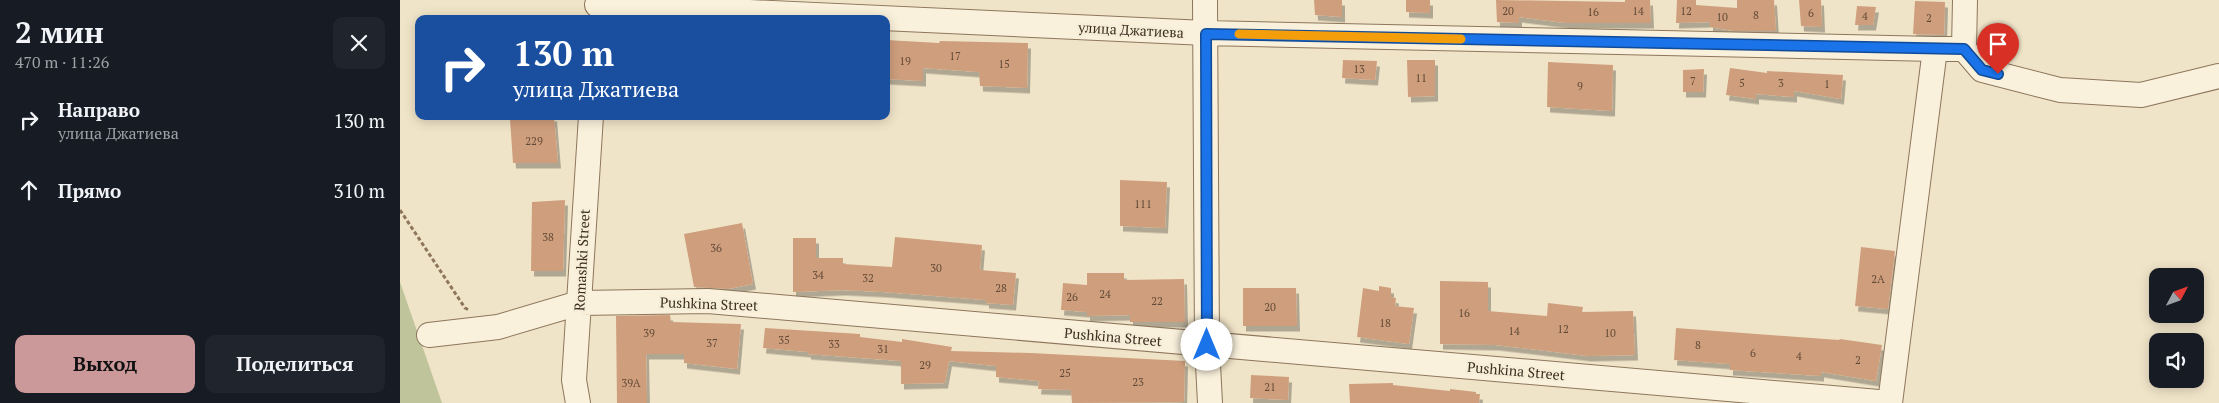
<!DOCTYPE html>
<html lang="ru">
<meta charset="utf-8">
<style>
:root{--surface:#171b24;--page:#20242c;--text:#f1f3f6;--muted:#9ea1a6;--accent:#cc999b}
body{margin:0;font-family:"PT Serif",serif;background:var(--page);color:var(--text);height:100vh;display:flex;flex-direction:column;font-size:19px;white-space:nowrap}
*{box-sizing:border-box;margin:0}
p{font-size:16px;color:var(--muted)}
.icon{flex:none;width:28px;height:28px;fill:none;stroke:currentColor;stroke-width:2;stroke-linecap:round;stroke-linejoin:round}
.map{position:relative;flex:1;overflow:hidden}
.sheet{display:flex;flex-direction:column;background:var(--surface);width:400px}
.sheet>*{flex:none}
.hud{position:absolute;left:15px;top:15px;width:475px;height:105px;border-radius:10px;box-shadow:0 2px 12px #0003;background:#1a4fa0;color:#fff;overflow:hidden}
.needle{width:32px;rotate:49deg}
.buttons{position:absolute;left:1749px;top:268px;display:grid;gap:10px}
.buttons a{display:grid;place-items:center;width:55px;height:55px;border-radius:10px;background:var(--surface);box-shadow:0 2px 12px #0003;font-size:25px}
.pin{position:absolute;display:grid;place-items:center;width:42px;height:42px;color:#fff;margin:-51px -21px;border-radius:50% 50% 50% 0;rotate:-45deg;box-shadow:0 0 5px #0007}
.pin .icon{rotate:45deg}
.me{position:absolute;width:55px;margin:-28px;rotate:0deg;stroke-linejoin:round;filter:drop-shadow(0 0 4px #0008)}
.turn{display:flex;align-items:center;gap:18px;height:105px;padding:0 15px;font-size:22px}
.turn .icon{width:65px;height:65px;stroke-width:2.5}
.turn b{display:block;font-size:35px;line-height:42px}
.round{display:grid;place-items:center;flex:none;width:52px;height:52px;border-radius:10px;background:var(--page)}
.overview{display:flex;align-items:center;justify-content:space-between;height:85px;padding:0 15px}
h1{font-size:30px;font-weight:600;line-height:38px}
.action{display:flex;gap:10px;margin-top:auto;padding:10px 15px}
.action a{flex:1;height:58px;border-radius:10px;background:var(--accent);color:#111;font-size:20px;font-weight:600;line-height:58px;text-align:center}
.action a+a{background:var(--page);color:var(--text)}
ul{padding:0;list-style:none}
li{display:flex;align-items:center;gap:15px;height:70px;padding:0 15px}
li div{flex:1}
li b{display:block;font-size:19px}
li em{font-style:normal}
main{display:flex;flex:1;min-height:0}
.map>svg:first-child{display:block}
.cemetery{fill:#bfc49a}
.building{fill:#cf9f7d;filter:url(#shadow)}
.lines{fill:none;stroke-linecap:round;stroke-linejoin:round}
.minor-casing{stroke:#8d765c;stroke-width:26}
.path{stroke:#8d765c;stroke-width:3;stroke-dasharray:4 2.5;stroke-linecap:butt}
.minor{stroke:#faf1dc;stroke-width:24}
.route-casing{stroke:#114b97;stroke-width:12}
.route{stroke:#1a73e8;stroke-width:9}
.slow{stroke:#f59e0b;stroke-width:9}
.labels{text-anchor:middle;stroke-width:5;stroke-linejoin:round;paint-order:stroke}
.number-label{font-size:11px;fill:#624a37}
.street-label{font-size:14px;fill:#3d2e20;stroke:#f7eed8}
</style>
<main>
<section class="sheet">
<div class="overview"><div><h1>2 мин</h1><p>470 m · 11:26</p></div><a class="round"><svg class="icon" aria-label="close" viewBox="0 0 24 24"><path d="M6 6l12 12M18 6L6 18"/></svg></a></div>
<ul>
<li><svg class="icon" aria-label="right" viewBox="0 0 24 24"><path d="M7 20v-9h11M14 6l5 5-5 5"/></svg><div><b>Направо</b><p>улица Джатиева</p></div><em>130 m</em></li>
<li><svg class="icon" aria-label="ahead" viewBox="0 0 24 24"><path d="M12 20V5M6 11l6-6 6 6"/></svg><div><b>Прямо</b></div><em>310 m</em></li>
</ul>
<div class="action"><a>Выход</a><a>Поделиться</a></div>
</section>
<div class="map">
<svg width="1819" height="403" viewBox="0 0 1819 403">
<defs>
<filter id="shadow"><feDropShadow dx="3" dy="5.5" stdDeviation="0" flood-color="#0004"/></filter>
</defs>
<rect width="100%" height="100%" fill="#f0e4c8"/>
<path class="cemetery" d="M0,282L42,403H0Z"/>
<path class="building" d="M914,0H942V17L915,15Z
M1006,0H1030V13L1006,12Z
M1096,0L1225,2V0H1250L1251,23H1166L1119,17V23L1097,22Z
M1277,0H1296V5L1337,8V0H1374L1376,31H1334L1310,27V22L1276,23Z
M1399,0H1421L1422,27L1401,26Z
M1515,1L1545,2L1544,35L1513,34Z
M1457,6L1476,7L1473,25H1455Z
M486,40L539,43L540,41L628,43L627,88L580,86L579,72L523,68V81L486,79Z
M943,60L977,61L975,80L942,78Z
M1007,60H1035V96L1008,97Z
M1148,62L1213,65L1212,111L1147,107Z
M1330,68L1367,73V71L1443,75L1441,99L1394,91V97L1356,94V99L1326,95Z
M1304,69L1303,92H1283V70Z
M141,116H154L158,163H113L110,119Z
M720,180L767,182L765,228L720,226Z
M165,200L163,271H131L132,202Z
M342,223L353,284L328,289L294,287L284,234Z
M495,237L582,245L580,270L616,273L613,305L586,303V300L484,292L443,290L393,292V238H416V258H443V264L492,267Z
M1461,247L1495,251L1488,309L1455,306Z
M687,273H724V280L784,279L785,322H730V315L687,316V312L661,310L663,283L687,285Z
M1040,281L1088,282V311L1147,316L1148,303L1183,307L1182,312L1233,311L1235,355L1188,356L1096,345L1040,344Z
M979,286L991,288V297L996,298L995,306L1014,308L1009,344L957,337L963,288L979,291Z
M843,288H896L897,326H843Z
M270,315L271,322L341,324L337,369L284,363V354H246L247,403H217L216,316Z
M365,328L460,334V337L502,342V339L552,347L551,351L631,353L785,361L784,402L672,403L671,390L638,389L639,381L596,377V366L549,361L545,383L501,384V361L408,354V352L363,348Z
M1276,328L1439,340L1440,339L1482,345L1476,381L1421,372V376L1330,370V364L1274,360Z
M851,375L889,377L888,400L850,398Z
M993,383V385L1050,391V389L1076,392V394H1080L1079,403H950L949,384Z"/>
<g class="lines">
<g class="minor-casing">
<path id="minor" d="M805,0L807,345L810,403
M197,5L806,33L1535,49
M1564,49L1582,70L1660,90L1741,95L1819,76
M29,335L98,327L179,303L308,301L1490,403
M178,403L174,380L191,116
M1490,403L1535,49H1564L1565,0"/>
</g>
<path class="path" d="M0,210L65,308L69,310"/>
<use href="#minor" class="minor"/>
</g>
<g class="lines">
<g class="route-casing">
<path id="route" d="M807,345L806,34L1564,49L1582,70L1598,74"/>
</g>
<use href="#route" class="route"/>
<path class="slow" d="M839,34L1061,39"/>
</g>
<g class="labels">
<g class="number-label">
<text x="1108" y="15">20</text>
<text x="1238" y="15">14</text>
<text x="1286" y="15">12</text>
<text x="1193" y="16">16</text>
<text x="1411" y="17">6</text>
<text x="1356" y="19">8</text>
<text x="1465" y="20">4</text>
<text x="1322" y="21">10</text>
<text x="1529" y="22">2</text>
<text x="555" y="60">17</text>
<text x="505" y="65">19</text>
<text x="604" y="68">15</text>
<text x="959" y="73">13</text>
<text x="1021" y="82">11</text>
<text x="1293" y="85">7</text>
<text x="1342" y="87">5</text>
<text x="1381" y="87">3</text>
<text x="1427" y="88">1</text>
<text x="1180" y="90">9</text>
<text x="134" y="145">229</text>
<text x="743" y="208">111</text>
<text x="148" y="241">38</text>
<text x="316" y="252">36</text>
<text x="536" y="272">30</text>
<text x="418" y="279">34</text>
<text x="468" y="282">32</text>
<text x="1478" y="283">2А</text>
<text x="601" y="292">28</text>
<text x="705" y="298">24</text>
<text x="672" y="301">26</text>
<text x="757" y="305">22</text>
<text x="870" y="311">20</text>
<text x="1064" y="317">16</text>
<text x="985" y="327">18</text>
<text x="1163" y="333">12</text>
<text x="1114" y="335">14</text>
<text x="249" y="337">39</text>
<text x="1210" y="337">10</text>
<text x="384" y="344">35</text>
<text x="312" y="347">37</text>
<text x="434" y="348">33</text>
<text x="1298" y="349">8</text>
<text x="483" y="353">31</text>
<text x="1353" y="357">6</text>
<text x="1399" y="360">4</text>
<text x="1458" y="364">2</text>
<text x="525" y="369">29</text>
<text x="665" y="377">25</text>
<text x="738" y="386">23</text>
<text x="231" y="387">39А</text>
<text x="870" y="391">21</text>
</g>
<g class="street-label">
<text transform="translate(731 30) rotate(3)" y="5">улица Джатиева</text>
<text transform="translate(182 260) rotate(-87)" y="5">Romashki Street</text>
<text transform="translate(309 304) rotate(2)" y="5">Pushkina Street</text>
<text transform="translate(713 337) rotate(5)" y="5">Pushkina Street</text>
<text transform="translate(1116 371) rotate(5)" y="5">Pushkina Street</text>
</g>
</g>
</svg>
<div class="buttons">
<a><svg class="needle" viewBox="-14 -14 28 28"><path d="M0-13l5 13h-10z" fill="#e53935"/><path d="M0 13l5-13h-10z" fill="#9ea1a6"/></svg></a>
<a><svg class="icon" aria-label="sound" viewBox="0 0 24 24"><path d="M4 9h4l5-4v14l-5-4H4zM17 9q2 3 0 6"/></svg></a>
</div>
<div class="pin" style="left:1598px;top:74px;background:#d93025"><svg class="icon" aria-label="arrive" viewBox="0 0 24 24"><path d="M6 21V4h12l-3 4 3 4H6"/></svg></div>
<svg class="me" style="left:807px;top:345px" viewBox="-20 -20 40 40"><circle r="19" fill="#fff"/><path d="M0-13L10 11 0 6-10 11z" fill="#1a73e8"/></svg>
<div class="hud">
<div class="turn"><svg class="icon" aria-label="right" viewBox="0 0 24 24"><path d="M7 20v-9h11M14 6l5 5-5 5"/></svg><div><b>130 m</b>улица Джатиева</div></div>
</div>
</div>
</main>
